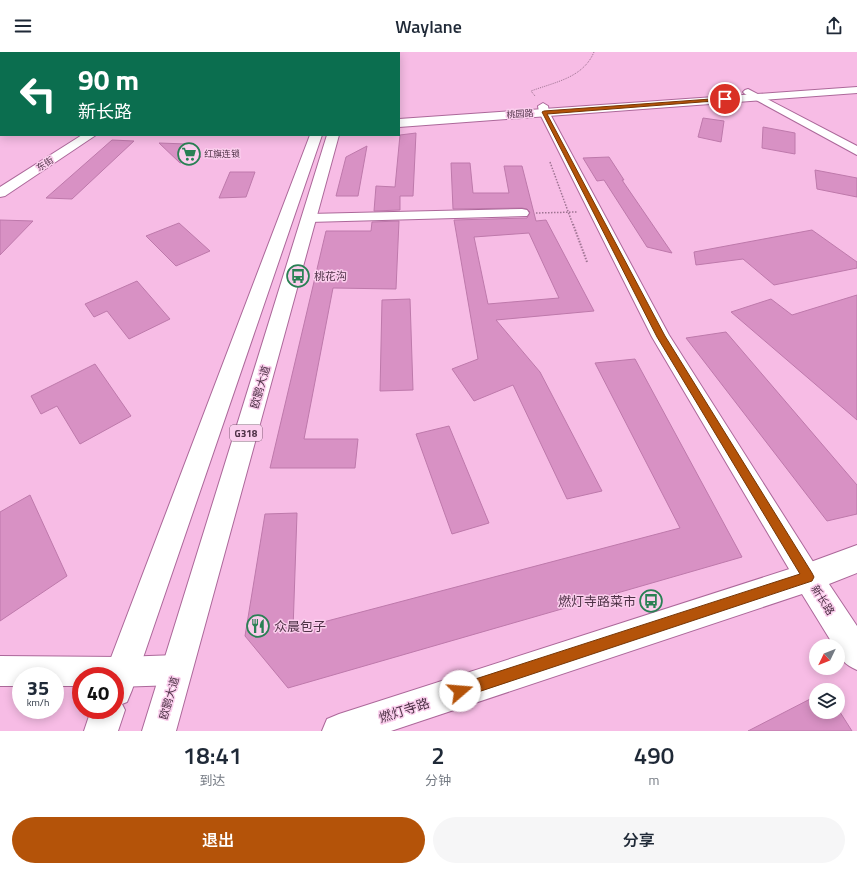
<!DOCTYPE html>
<html lang="zh">
<meta charset="utf-8">
<style>
:root{--surface:#fff;--page:#f6f6f7;--text:#1f2937;--muted:#747a83;--accent:#b45309}
body{margin:0;font-family:"Titillium Web","Noto Sans SC",sans-serif;background:var(--page);color:var(--text);height:100vh;display:flex;flex-direction:column;font-size:15px;white-space:nowrap}
*{box-sizing:border-box;margin:0}
p{font-size:13px;color:var(--muted)}
.icon{flex:none;width:22px;height:22px;fill:none;stroke:currentColor;stroke-width:2;stroke-linecap:round;stroke-linejoin:round}
.map{position:relative;height:679px;overflow:hidden}
.sheet{display:flex;flex-direction:column;background:var(--surface);flex:1}
.sheet>*{flex:none}
.top-card{position:absolute;left:0px;top:0px;width:400px;height:84px;box-shadow:0 2px 10px #0003;background:#0b6e4f;color:#fff;overflow:hidden}
.needle{width:26px;rotate:227deg}
.fabs{position:absolute;left:809px;top:587px;display:grid;gap:8px}
.fabs a{display:grid;place-items:center;width:36px;height:36px;border-radius:50%;background:var(--surface);box-shadow:0 2px 10px #0003;font-size:20px}
.speed{position:absolute;left:12px;top:615px;display:flex;gap:8px;font-size:20px;font-weight:700;text-align:center}
.speed>*{display:grid;place-content:center;width:52px;height:52px;border-radius:50%;background:var(--surface);box-shadow:0 2px 10px #0003;line-height:1}
.speed small{font-size:10px;font-weight:400}
.speed .limit{border:6px solid #d22;background:#fff;color:#111}
.pin{position:absolute;display:grid;place-items:center;width:34px;height:34px;color:#fff;margin:-17px;border:2px solid #fff;border-radius:50%;box-shadow:0 1px 4px #0007}
.me{position:absolute;width:44px;margin:-22px;rotate:72deg;stroke-linejoin:round;filter:drop-shadow(0 0 3px #0008)}
.turn{display:flex;align-items:center;gap:14px;height:84px;padding:0 12px;font-size:18px}
.turn .icon{width:52px;height:52px;stroke-width:2.5}
.turn b{display:block;font-size:28px;line-height:34px}
.eta{display:flex;justify-content:space-evenly;align-items:center;height:68px;text-align:center}
.eta b{font-size:24px;font-weight:600;line-height:28px}
.button{display:flex;gap:8px;margin-top:auto;padding:8px 12px}
.button a{flex:1;height:46px;border-radius:24px;background:var(--accent);color:#fff;font-size:16px;font-weight:600;line-height:46px;text-align:center}
.button a+a{background:var(--page);color:var(--text)}
header{display:flex;justify-content:space-between;align-items:center;height:52px;padding:0 12px;background:var(--surface);font-size:18px;font-weight:600}
.map>svg:first-child{display:block}
.building{fill:#d891c4;stroke:#be79ab;fill-rule:evenodd}
.lines{fill:none;stroke-linecap:round;stroke-linejoin:round}
.street-casing{stroke:#ac689a;stroke-width:2}
.secondary-casing{stroke:#ac689a;stroke-width:2}
.highway-casing{stroke:#ac689a;stroke-width:2}
.path-far2{stroke:#9e7392;stroke-width:1;stroke-dasharray:1 1;stroke-linecap:butt}
.path-far1{stroke:#9e7392;stroke-width:1.5;stroke-dasharray:1.5 1.5;stroke-linecap:butt}
.path{stroke:#9e7392;stroke-width:2;stroke-dasharray:1.5 1.5;stroke-linecap:butt}
.street{fill:#fff;fill-rule:evenodd}
.secondary{fill:#fff;fill-rule:evenodd}
.highway{fill:#fff;fill-rule:evenodd}
.route{fill:#b45309;stroke:#753606}
.labels{text-anchor:middle;stroke-width:3;stroke-linejoin:round;paint-order:stroke}
.far-street-label{font-size:9px;fill:#4f3247;stroke:#fbceed}
.far-poi-label{font-size:9px;fill:#4f3247;stroke:#fbceed;text-anchor:start}
.shield{fill:#fbceed;stroke:#836179;stroke-width:1}
.shield-label{font-size:10px;font-weight:bold;fill:#4f3247}
.poi-label{font-size:11px;fill:#4f3247;stroke:#fbceed;text-anchor:start}
.street-label{font-size:11px;fill:#4f3247;stroke:#fbceed}
.near-poi-label{font-size:13px;fill:#4f3247;stroke:#fbceed;text-anchor:end}
.near-street-label{font-size:13px;fill:#4f3247;stroke:#fbceed}
</style>
<header><svg class="icon" aria-label="menu" viewBox="0 0 24 24"><path d="M4 6h16M4 12h16M4 18h16"/></svg>Waylane<svg class="icon" aria-label="share" viewBox="0 0 24 24"><path d="M12 15V3M7 8l5-5 5 5M5 13v7h14v-7"/></svg></header>
<div class="map">
<svg width="857" height="679" viewBox="0 0 857 679">
<rect width="100%" height="100%" fill="#f7bce5"/>
<path class="building" d="M703,66L724,69L721,90L698,85Z
M763,75L795,81V102L762,96Z
M416,81L413,144H400V158L374,159L376,134L395,135L400,83Z
M112,88L134,89L72,147L46,146Z
M159,91L187,92L201,105L180,111Z
M367,94L358,144H336L346,105Z
M609,105L624,128H622L672,201L647,195L604,128L597,129L583,106Z
M451,111H470L473,141H509L504,114H522L536,169L546,168L594,259L496,268L540,320L602,439L567,447L513,333L474,349L452,317L478,307L454,168L527,166L530,160L527,157L522,156L453,157ZM529,181L559,246L488,252L474,185Z
M815,118L857,126V145L817,137Z
M230,120H255L246,145L219,146Z
M0,168L33,169L0,203Z
M399,169L396,237L333,236L304,387H358L355,416H270L326,179H371L372,170Z
M179,171L210,199L176,214L146,184Z
M812,178L857,210V216L774,233L743,207L696,213L694,200Z
M137,229L170,267L129,287L107,259L94,265L85,252Z
M857,243V368L731,260L771,247L792,263Z
M410,247L413,338L380,339L382,248Z
M726,280L857,433V462L827,469L686,286Z
M635,307L742,505L288,636L245,584L265,462L297,461L293,578L680,476L595,311Z
M95,312L131,364L80,392L57,354L41,362L31,344Z
M449,374L489,471L452,482L416,382Z
M30,443L67,524L0,569V460Z
M816,644V660H838V657L852,679H748Z"/>
<g class="lines">
<g class="street-casing">
<path id="street" d="M748,37L857,94V103L745,42L743,40L745,38Z
M543,51L548,54L549,60L669,283L817,516L821,525L817,534L808,538L799,534L652,285L539,60L538,54Z
M82,83H96L5,144L0,145V135Z
M522,157L527,158L529,161L527,164L309,170L304,169L302,166L304,163L309,162Z
M177,603L187,608L192,618L187,628L177,633L115,635V624H81V634H55V624H21V634H0V604L121,605Z"/>
</g>
<g class="secondary-casing">
<path id="secondary" d="M857,35V41L399,75V67Z
M0,64H1V72H0Z
M857,493V521L829,532L857,574V618C846,613 838,607 838,594H834L802,542L391,679H322L327,667L339,662L808,511Z"/>
</g>
<g class="highway-casing">
<path id="highway" d="M331,0H341V1H331Z
M310,83H322L132,638L127,650L122,652L125,658L118,679H84L91,658H115V624H104Z
M327,83H339L176,679H142Z"/>
</g>
<path class="path-far2" d="M535,44L531,39C555,30 583,26 594,0"/>
<path class="path-far1" d="M550,110L573,173
M536,161L577,160"/>
<path class="path" d="M573,172L587,210"/>
<use href="#street" class="street"/>
<use href="#secondary" class="secondary"/>
<use href="#highway" class="highway"/>
</g>
<path class="route" d="M725,46L727,48L547,62L665,284L812,521L814,525L812,529L460,646L455,644L453,639L455,634L460,632L800,522L657,285L542,60L544,59Z"/>
<defs>
<g id="supermarket-ring" transform="scale(1.15)"><circle r="9.5" fill="#fbceed" stroke="#298054" stroke-width="1.5"/><path d="M-6-5.5h2.5l.6 2H6L4.5 2H-2.5L-4.4-4H-6ZM-1.5 3.2a1.3 1.3 0 1 0 .1 0ZM3 3.2a1.3 1.3 0 1 0 .1 0Z" fill="#298054"/></g>
<g id="bus-ring" transform="scale(1.15)"><circle r="9.5" fill="#fbceed" stroke="#298054" stroke-width="1.5"/><path d="M-5-6H5V4H4V6H2V4H-2V6H-4V4H-5ZM-3.5-4V0h7V-4ZM-3.5 1.2v1.5H-2V1.2ZM2 1.2v1.5H3.5V1.2Z" fill="#298054"/></g>
<g id="restaurant-ring" transform="scale(1.15)"><circle r="9.5" fill="#fbceed" stroke="#298054" stroke-width="1.5"/><path d="M-5-6h1v4h1v-4h1v4h1v-4h1v5L-1.5 .5V6h-2V.5L-5-1ZM5-6V6H3V1.5H1.5Q1.5-4 5-6Z" fill="#298054"/></g>
</defs>
<g fill-rule="evenodd">
<use href="#supermarket-ring" x="189" y="102"/>
<use href="#bus-ring" x="298" y="224"/>
<use href="#bus-ring" x="651" y="549"/>
<use href="#restaurant-ring" x="258" y="574"/>
</g>
<g class="labels">
<g class="far-street-label">
<text transform="translate(520 62) rotate(-4)" y="3">桃园路</text>
<text transform="translate(45 112) rotate(-33)" y="3">东街</text>
</g>
<g class="far-poi-label">
<text x="204" y="105">红旗连锁</text>
</g>
<rect class="shield" x="230" y="373" width="32" height="16" rx="3"/>
<g class="shield-label">
<text x="246" y="385">G318</text>
</g>
<g class="poi-label">
<text x="314" y="228">桃花沟</text>
</g>
<g class="street-label">
<text transform="translate(260 335) rotate(-74)" y="4">欧鹏大道</text>
<text transform="translate(823 548) rotate(58)" y="4">新长路</text>
<text transform="translate(169 646) rotate(-74)" y="4">欧鹏大道</text>
</g>
<g class="near-poi-label">
<text x="636" y="554">燃灯寺路菜市</text>
<text x="274" y="579" text-anchor="start">众晨包子</text>
</g>
<g class="near-street-label">
<text transform="translate(404 658) rotate(-18)" y="5">燃灯寺路</text>
</g>
</g>
</svg>
<div class="fabs">
<a><svg class="needle" viewBox="-14 -14 28 28"><path d="M0-13l5 13h-10z" fill="#e53935"/><path d="M0 13l5-13h-10z" fill="#747a83"/></svg></a>
<a><svg class="icon" aria-label="layers" viewBox="0 0 24 24"><path d="M12 4l9 5-9 5-9-5zM3 14l9 5 9-5"/></svg></a>
</div>
<div class="speed"><div>35<small>km/h</small></div><div class="limit">40</div></div>
<div class="pin" style="left:725px;top:47px;background:#d93025"><svg class="icon" aria-label="arrive" viewBox="0 0 24 24"><path d="M6 21V4h12l-3 4 3 4H6"/></svg></div>
<svg class="me" style="left:460px;top:639px" viewBox="-20 -20 40 40"><circle r="19" fill="#fff"/><path d="M0-13L10 11 0 6-10 11z" fill="#b45309"/></svg>
<div class="top-card">
<div class="turn"><svg class="icon" aria-label="left" viewBox="0 0 24 24"><path d="M17 20v-9H6M10 6l-5 5 5 5"/></svg><div><b>90 m</b>新长路</div></div>
</div>
</div>
<section class="sheet">
<div class="eta">
<div><b>18:41</b><p>到达</p></div>
<div><b>2</b><p>分钟</p></div>
<div><b>490</b><p>m</p></div>
</div>
<div class="button"><a>退出</a><a>分享</a></div>
</section>
